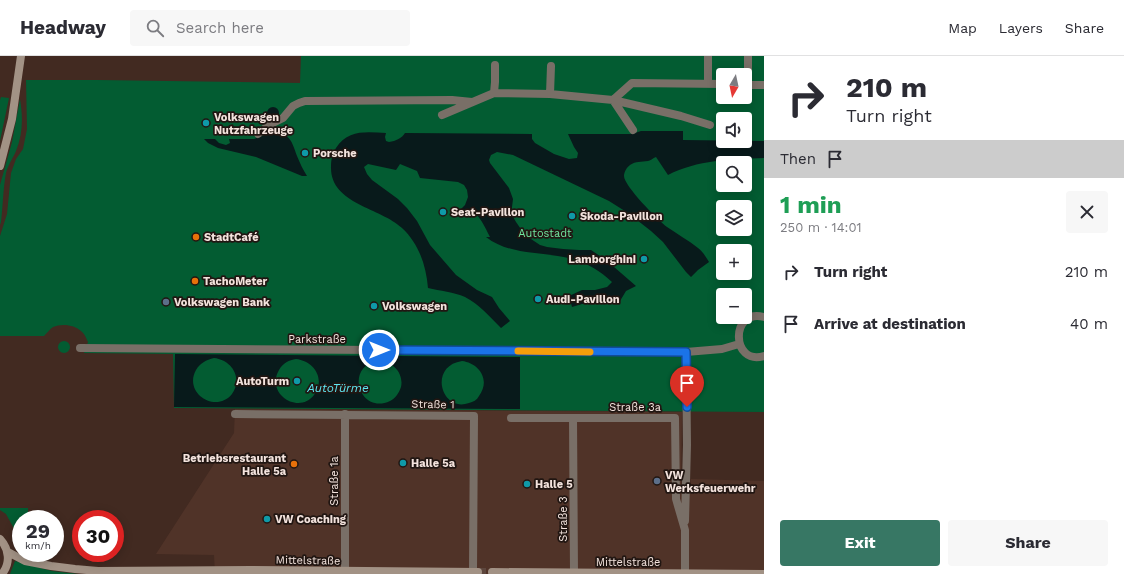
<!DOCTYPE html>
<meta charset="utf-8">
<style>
:root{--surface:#fff;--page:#f7f7f7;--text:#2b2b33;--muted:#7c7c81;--line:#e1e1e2;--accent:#377764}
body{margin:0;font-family:"Work Sans",sans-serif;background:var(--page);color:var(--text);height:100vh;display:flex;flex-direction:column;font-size:15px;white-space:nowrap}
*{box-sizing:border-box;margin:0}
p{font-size:13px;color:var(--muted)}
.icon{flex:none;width:22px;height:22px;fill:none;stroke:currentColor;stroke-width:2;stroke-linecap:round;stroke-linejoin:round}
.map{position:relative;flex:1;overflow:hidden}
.details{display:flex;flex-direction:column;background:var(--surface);width:360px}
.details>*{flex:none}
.top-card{background:#fff;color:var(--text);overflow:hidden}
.needle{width:26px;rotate:189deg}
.tools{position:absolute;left:716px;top:12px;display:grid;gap:8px}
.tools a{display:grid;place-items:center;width:36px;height:36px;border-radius:4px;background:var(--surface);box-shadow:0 2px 10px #0003;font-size:20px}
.speed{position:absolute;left:12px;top:454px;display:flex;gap:8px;font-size:20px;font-weight:700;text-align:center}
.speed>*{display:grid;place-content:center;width:52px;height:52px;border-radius:50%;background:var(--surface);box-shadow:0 2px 10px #0003;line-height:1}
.speed small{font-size:10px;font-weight:400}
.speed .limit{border:6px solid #d22;background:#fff;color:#111}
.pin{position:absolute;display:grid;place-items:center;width:34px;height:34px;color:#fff;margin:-41px -17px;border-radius:50% 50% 50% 0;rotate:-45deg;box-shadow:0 0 4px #0007}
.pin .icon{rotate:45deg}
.me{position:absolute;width:44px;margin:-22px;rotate:90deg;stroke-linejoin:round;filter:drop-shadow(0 0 3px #0008)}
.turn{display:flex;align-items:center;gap:14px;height:84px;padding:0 16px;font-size:18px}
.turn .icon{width:52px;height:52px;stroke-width:2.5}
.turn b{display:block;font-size:28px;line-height:34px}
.then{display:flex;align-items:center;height:38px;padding:0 16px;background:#0003;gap:8px;font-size:15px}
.round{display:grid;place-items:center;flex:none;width:42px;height:42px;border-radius:4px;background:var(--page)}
.headline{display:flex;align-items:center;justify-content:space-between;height:68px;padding:0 16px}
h1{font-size:24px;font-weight:700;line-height:30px;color:#1e9e55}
.action{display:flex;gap:8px;margin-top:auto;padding:8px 16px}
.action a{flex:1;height:46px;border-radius:4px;background:var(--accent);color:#fff;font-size:16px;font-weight:700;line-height:46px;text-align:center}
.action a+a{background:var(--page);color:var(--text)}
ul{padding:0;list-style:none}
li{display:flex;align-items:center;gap:12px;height:52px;padding:0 16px}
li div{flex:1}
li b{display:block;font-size:15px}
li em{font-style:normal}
header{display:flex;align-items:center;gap:24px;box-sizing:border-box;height:56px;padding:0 20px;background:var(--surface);border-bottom:1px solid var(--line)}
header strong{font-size:19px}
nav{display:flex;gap:22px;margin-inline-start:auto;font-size:14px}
.search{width:280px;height:36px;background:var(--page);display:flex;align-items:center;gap:10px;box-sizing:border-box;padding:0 14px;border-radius:4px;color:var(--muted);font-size:15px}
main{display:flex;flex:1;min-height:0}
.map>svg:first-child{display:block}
.built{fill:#503328}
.green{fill:#035c32;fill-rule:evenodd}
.water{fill:#081a1b;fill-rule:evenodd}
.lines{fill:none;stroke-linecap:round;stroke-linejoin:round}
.secondary-tunnel{stroke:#5d463d;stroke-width:8;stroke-dasharray:8 4;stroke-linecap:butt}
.street{stroke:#796f67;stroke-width:8}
.secondary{stroke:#a29285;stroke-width:8}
.route-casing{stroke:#114b97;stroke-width:10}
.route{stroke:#1a73e8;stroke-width:7}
.slow{stroke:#f59e0b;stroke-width:7}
.culture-dot{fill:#0f9aa8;stroke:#211612;stroke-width:1.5}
.food-dot{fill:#e8710a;stroke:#211612;stroke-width:1.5}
.service-dot{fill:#5c6f8a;stroke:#211612;stroke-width:1.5}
.labels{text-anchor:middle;stroke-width:3.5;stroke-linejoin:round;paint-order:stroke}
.poi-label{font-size:11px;font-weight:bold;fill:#f3e3dd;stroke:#211612;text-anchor:start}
.park-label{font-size:11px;fill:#70e59e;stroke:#211612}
.street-label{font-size:11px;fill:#f3e3dd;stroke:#211612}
.water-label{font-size:12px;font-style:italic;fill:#5ee6f1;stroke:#211612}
</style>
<header>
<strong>Headway</strong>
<div class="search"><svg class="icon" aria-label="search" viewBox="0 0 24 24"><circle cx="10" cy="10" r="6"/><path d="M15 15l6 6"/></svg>Search here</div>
<nav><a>Map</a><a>Layers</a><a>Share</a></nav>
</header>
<main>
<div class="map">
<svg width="764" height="518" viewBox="0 0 764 518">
<rect width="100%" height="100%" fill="#422a21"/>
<path class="built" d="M235,353L682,356L681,431L690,432L691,423L764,425V518H215L214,499L156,498L234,377Z"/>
<path class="green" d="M301,0H764V356L174,352L173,298L84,297L88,286C86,282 85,278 81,275C75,269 62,267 53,271C50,273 47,277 44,280H0V180L7,158L11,117L16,103L23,93L27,73L26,24H98L300,27ZM723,19H745V41H723ZM723,63H745V85H723ZM723,107H745V129H723ZM723,151H745V173H723ZM723,195H745V217H723ZM723,239H745V261H723Z
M1,41L9,42L0,85V44Z
M20,43C23,61 23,78 16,95C13,102 8,109 6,117C3,133 3,150 1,166L0,169V129L12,86Z
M58 291a6 6 0 1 1 12 0a6 6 0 1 1-12 0Z
M0,452H28V463H21V482L18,480L6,458L0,454Z
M15,505L52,515L78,518H10Z"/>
<path class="water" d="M267 57a6 6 0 1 1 12 0a6 6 0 1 1-12 0Z
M641,75H683V84L764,85V102C731,103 697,104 668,119L656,101C653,102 650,105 648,105C641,106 636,105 630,109C627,111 624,116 624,120C624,130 658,164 667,171C677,178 688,184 698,192C703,196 706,201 709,206L698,214L691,221L686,216L663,186L651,175L628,157L609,145L513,99L497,96L491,99L489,104L490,107L509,132L513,143L512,151V159L516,166L525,179L540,189L547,191L563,193L579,194H591L606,204L636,230L626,235L620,245L582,248L572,251L569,240L582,234H595L607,231L612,226C600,215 588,207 572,203C544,195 510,200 486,181H490C483,168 478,152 460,154L465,149L468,141L467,134L464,129L458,126L420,122L417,115L400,108L396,114L368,108L364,111L367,118L372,124L398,143L407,152L417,165L430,189L456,219L477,234L492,241L499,252L510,265L501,272C490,261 479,248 465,241C454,236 440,235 428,232C426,209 419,188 402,172C381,152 331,148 331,112C331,104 332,98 336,92C348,73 367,76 386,77L385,81L386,85L389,86C396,85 402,82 405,77L532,78V83L535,87L554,98L569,103L577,102L578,97L574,91L568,78H632Z
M273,76C291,78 292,86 297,100C300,107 303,114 307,120H302L256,101L218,92L208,87L204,83H215L219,87L226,89L230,87L229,83H254Z
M175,298L520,301V353L174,351ZM214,302C232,304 243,322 232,338C216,358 183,337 196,314C200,307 206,304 214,302ZM296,303C314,305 326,323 314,339C299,359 265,338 279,314C283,307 289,304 296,303ZM379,304C393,306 404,317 401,331C399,337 395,343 390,345C360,359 343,311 379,304ZM462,305C479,307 491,324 479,340C477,344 473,346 469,347C441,357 428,310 462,305Z"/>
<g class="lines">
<path class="secondary-tunnel" d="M478,516H492"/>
<path class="street" d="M708,28V0
M745,29H764
M748,29V0
M494,37L495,26V9
M550,38L551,10
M442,59L494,37L550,38L613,44L681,60L710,69
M633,74L613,44L632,27L723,28
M258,78L269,69L283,62L293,50L299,47L305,45L452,44L472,46
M764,261C730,252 731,310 764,300
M80,292L686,296L722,293L739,288
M235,358L474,360L473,516
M345,358V518
M511,362H675L676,443L685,474V517
M573,362L574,517
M685,465L687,389L686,296"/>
<path class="secondary" d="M0,110L12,63L21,0
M0,483C9,493 11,507 2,518
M8,496L25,505L51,510L75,513L98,515L251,514L478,516
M492,516L764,518"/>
</g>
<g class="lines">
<g class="route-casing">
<path id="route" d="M379,294L686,296L687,351"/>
</g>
<use href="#route" class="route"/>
<path class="slow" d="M518,295L590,296"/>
</g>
<g class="culture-dot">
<circle cx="206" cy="67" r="4"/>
<circle cx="305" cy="97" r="4"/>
<circle cx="443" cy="156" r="4"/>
<circle cx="572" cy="160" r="4"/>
<circle cx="644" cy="203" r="4"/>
<circle cx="538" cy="243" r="4"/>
<circle cx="374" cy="250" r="4"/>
<circle cx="297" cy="325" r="4"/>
<circle cx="403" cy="407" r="4"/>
<circle cx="527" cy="428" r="4"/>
<circle cx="267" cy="463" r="4"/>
</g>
<g class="food-dot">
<circle cx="196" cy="181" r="4"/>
<circle cx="195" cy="225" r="4"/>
<circle cx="294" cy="408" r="4"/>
</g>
<g class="service-dot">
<circle cx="166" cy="246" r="4"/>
<circle cx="657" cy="425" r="4"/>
</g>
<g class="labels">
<g class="poi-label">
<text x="214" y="65">Volkswagen<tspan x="214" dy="13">Nutzfahrzeuge</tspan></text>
<text x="313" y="101">Porsche</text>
<text x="451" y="160">Seat-Pavillon</text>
<text x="580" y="164">Škoda-Pavillon</text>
<text x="204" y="185">StadtCafé</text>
<text x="636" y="207" text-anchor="end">Lamborghini</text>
<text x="203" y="229">TachoMeter</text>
<text x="546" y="247">Audi-Pavillon</text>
<text x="174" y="250">Volkswagen Bank</text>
<text x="382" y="254">Volkswagen</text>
<text x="289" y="329" text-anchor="end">AutoTurm</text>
<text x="286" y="406" text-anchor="end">Betriebsrestaurant<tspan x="286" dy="13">Halle 5a</tspan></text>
<text x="411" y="411">Halle 5a</text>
<text x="665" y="423">VW<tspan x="665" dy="13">Werksfeuerwehr</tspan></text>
<text x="535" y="432">Halle 5</text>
<text x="275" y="467">VW Coaching</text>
</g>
<g class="park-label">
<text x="545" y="181">Autostadt</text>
</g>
<g class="street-label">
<text x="317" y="287">Parkstraße</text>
<text transform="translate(433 348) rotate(1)" y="4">Straße 1</text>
<text x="635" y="355">Straße 3a</text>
<text transform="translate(334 425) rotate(-90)" y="4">Straße 1a</text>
<text transform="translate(563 463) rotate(-90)" y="4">Straße 3</text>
<text transform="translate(308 504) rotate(1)" y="4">Mittelstraße</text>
<text x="628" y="510">Mittelstraße</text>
</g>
<g class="water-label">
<text x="338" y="336">AutoTürme</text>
</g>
</g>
</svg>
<div class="tools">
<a><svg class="needle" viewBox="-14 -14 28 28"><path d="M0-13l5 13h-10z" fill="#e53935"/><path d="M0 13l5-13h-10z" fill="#7c7c81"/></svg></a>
<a><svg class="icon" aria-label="sound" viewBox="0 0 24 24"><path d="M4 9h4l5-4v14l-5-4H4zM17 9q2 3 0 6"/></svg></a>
<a><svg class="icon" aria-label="search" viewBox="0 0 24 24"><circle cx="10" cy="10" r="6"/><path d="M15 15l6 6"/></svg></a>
<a><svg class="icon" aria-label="layers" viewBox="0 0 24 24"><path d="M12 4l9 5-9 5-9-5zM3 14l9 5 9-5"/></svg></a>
<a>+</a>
<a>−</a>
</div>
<div class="speed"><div>29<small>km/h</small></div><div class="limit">30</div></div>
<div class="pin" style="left:687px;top:351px;background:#d93025"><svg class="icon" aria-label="arrive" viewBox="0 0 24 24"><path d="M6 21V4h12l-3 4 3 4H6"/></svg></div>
<svg class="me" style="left:379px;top:294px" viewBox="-20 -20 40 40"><circle r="17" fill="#1a73e8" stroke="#fff" stroke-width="3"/><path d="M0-11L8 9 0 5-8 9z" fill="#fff"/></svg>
</div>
<section class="details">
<div class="top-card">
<div class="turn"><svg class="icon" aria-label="right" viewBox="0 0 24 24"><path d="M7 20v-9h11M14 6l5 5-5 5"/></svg><div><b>210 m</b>Turn right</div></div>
<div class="then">Then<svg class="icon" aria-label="arrive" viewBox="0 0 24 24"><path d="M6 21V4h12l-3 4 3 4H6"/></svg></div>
</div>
<div class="headline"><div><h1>1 min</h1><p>250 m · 14:01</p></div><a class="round"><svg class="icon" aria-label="close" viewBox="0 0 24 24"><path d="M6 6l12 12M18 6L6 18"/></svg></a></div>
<ul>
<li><svg class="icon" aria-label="right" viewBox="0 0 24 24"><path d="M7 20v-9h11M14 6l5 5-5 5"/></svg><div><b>Turn right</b></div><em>210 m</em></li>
<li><svg class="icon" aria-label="arrive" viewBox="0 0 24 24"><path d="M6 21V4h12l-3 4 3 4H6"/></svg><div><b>Arrive at destination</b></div><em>40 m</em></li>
</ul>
<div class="action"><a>Exit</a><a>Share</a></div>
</section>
</main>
